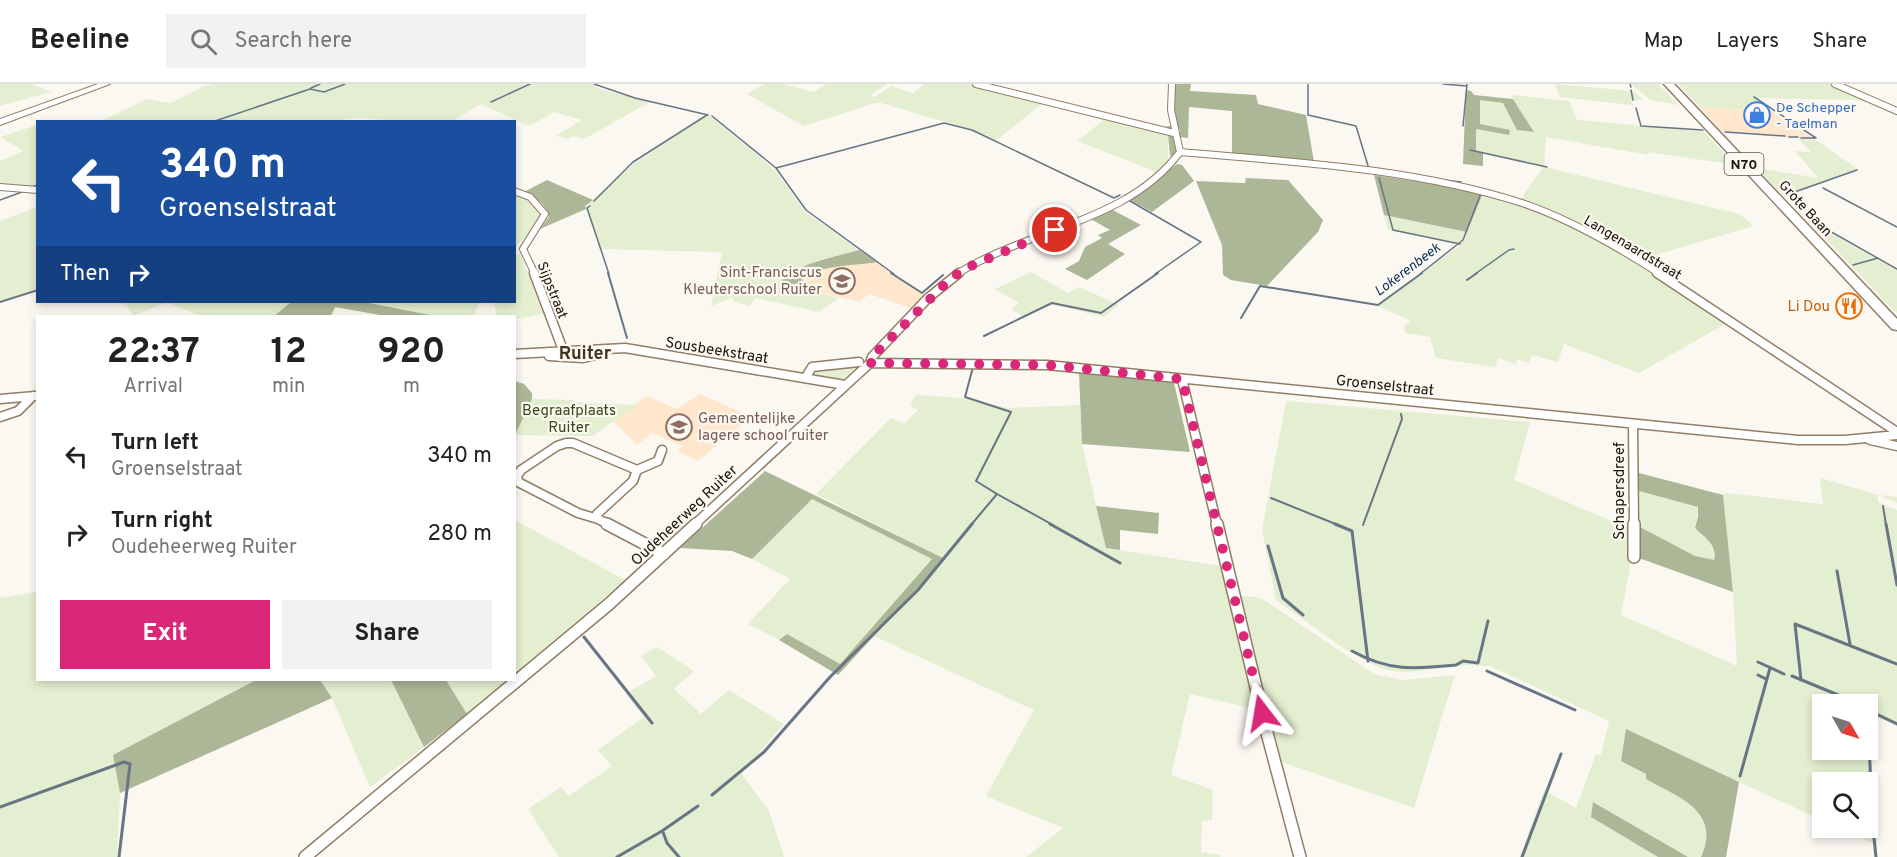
<!DOCTYPE html>
<style>
:root{--surface:#fff;--page:#f2f2f2;--text:#222;--muted:#767676;--line:#e0e0e0;--accent:#db2777}
body{margin:0;font-family:Overpass,sans-serif;background:var(--page);color:var(--text);height:100vh;display:flex;flex-direction:column;font-size:22px;white-space:nowrap}
*{box-sizing:border-box;margin:0}
p{font-size:20px;color:var(--muted)}
.icon{flex:none;width:33px;height:33px;fill:none;stroke:currentColor;stroke-width:2;stroke-linecap:round;stroke-linejoin:round}
.map{position:relative;flex:1;overflow:hidden}
.sheet{position:absolute;left:36px;top:231px;width:480px;height:366px;display:flex;flex-direction:column;background:var(--surface);border-radius:0px;box-shadow:0 3px 9px #0003}
.sheet>*{flex:none}
.banner{position:absolute;left:36px;top:36px;width:480px;height:183px;border-radius:0px;box-shadow:0 3px 9px #0003;background:#1a4fa0;color:#fff;overflow:hidden}
.needle{width:39px;rotate:129deg}
.fabs{position:absolute;left:1812px;top:610px;display:grid;gap:12px}
.fabs a{display:grid;place-items:center;width:66px;height:66px;border-radius:0px;background:var(--surface);box-shadow:0 3px 9px #0003;font-size:30px}
.pin{position:absolute;display:grid;place-items:center;width:51px;height:51px;color:#fff;margin:-26px;border:3px solid #fff;border-radius:50%;box-shadow:0 2px 6px #0007}
.me{position:absolute;width:66px;margin:-33px;rotate:346deg;stroke-linejoin:round;filter:drop-shadow(0 0 4px #0008)}
.turn{display:flex;align-items:center;gap:21px;height:126px;padding:0 24px;font-size:27px}
.turn .icon{width:78px;height:78px;stroke-width:2.5}
.turn b{display:block;font-size:42px;line-height:51px}
.then{display:flex;align-items:center;height:57px;padding:0 24px;background:#0003;gap:12px;font-size:22px}
.eta{display:flex;justify-content:space-evenly;align-items:center;height:102px;text-align:center}
.eta b{font-size:36px;font-weight:700;line-height:42px}
.primary-button{display:flex;gap:12px;margin-top:auto;padding:12px 24px}
.primary-button a{flex:1;height:69px;border-radius:0px;background:var(--accent);color:#fff;font-size:24px;font-weight:700;line-height:69px;text-align:center}
.primary-button a+a{background:var(--page);color:var(--text)}
ul{padding:0;list-style:none}
li{display:flex;align-items:center;gap:18px;height:78px;padding:0 24px}
li div{flex:1}
li b{display:block;font-size:22px}
li em{font-style:normal}
header{display:flex;align-items:center;gap:36px;box-sizing:border-box;height:84px;padding:0 30px;background:var(--surface);border-bottom:2px solid var(--line)}
header strong{font-size:28px}
nav{display:flex;gap:33px;margin-inline-start:auto;font-size:21px}
.search{width:420px;height:54px;background:var(--page);display:flex;align-items:center;gap:15px;box-sizing:border-box;padding:0 21px;border-radius:0px;color:var(--muted);font-size:22px}
.map>svg:first-child{display:block}
.built{fill:#fee7cd}
.green{fill:#e3efd0}
.forest{fill:#abb797}
.lines{fill:none;stroke-linecap:round;stroke-linejoin:round}
.stream-far2{stroke:#677585;stroke-width:1.5}
.stream-far1{stroke:#677585;stroke-width:2}
.stream{stroke:#677585;stroke-width:3}
.street-far2-casing{stroke:#927d65;stroke-width:8}
.street-far1-casing{stroke:#927d65;stroke-width:11}
.street-casing{stroke:#927d65;stroke-width:14}
.secondary-casing{stroke:#927d65;stroke-width:2}
.primary-casing{stroke:#927d65;stroke-width:3}
.street-far2{stroke:#fff;stroke-width:6}
.street-far1{stroke:#fff;stroke-width:8}
.street{stroke:#fff;stroke-width:11}
.secondary{fill:#fff;fill-rule:evenodd}
.primary{fill:#fff;fill-rule:evenodd}
.route{stroke:#db2777;stroke-width:10;stroke-dasharray:0 18}
.labels{text-anchor:middle;stroke-width:4.5;stroke-linejoin:round;paint-order:stroke}
.far-shop-label{font-size:14px;fill:#366cbe;stroke:#fbf7f1;text-anchor:start}
.shield{fill:#fbf7f1;stroke:#5e574f;stroke-width:1.5}
.shield-label{font-size:14px;font-weight:bold;fill:#1b130a}
.far-street-label{font-size:14px;fill:#1b130a;stroke:#fbf7f1}
.far-water-label{font-size:14px;font-style:italic;fill:#092e52;stroke:#fbf7f1}
.education-label{font-size:15px;fill:#785e54;stroke:#fbf7f1;text-anchor:end}
.food-label{font-size:15px;fill:#c56008;stroke:#fbf7f1;text-anchor:end}
.street-label{font-size:15px;fill:#1b130a;stroke:#fbf7f1}
.park-label{font-size:15px;fill:#394916;stroke:#fbf7f1}
.quarter-label{font-size:18px;font-weight:bold;fill:#43311b;stroke:#fbf7f1}
</style>
<header>
<strong>Beeline</strong>
<div class="search"><svg class="icon" aria-label="search" viewBox="0 0 24 24"><circle cx="10" cy="10" r="6"/><path d="M15 15l6 6"/></svg>Search here</div>
<nav><a>Map</a><a>Layers</a><a>Share</a></nav>
</header>
<div class="map">
<svg width="1897" height="773" viewBox="0 0 1897 773">
<rect width="100%" height="100%" fill="#fbf7f1"/>
<path class="built" d="M1700,23L1770,27L1816,56L1721,47Z
M859,166L925,212L914,225L869,210L859,218L781,199Z
M700,310L751,333L698,377L677,367L683,362L652,349L637,361L613,337L647,312L677,325Z"/>
<path class="green" d="M0,0H32L51,8L0,22Z
M215,0H592L599,5L650,18L584,55L573,52L568,55L556,52L582,36L554,28L529,42L481,20C471,25 459,35 448,38C413,45 365,26 332,38H99L147,15L171,19L204,2Z
M764,0H783L814,8L826,0H887L870,11L875,13L891,2L913,9L925,0H970L1043,19L995,57L965,44L878,18L804,42L747,10Z
M1555,0L1633,7L1644,16L1631,17L1633,21L1560,13Z
M1631,0H1658L1678,21L1650,16Z
M1678,0H1832L1865,16L1754,14L1770,27L1700,23Z
M1511,11L1569,17L1577,36L1703,47L1736,81L1648,68L1649,71L1546,53L1544,83L1739,130L1752,140L1750,143L1642,175C1604,150 1562,133 1520,116L1543,83L1476,67V45L1508,51L1509,46L1479,40L1480,16L1503,19L1517,46L1534,48Z
M708,30L775,86L805,128L859,166L794,186L781,199L838,214L819,228L756,214L749,222L735,218L731,214L711,222L722,168L600,165L585,122L636,78Z
M1105,35L1168,50V79L1157,88L1077,57Z
M37,41V101L30,103L0,101V77L23,67L1,53Z
M1799,55L1816,56L1859,86L1784,113L1757,84L1818,94L1795,67L1811,68Z
M1483,109L1520,120L1609,161L1727,239L1639,289L1564,260L1558,278L1532,271L1529,279L1517,275L1516,280L1498,274L1495,283L1436,274L1430,253L1405,249L1404,243L1411,237L1376,221L1461,161L1388,146L1384,131L1467,148Z
M514,110C525,114 538,119 541,131L528,151L517,161H514Z
M37,123V205L0,218V137Z
M1810,138L1897,186V229L1894,227Z
M520,169L543,230L515,235L514,232H497L494,218H514L515,172Z
M1031,188L1068,209L1079,203L1119,221L1104,233L1051,220L1023,232L1011,225L1019,219L995,205Z
M125,218H291L274,232H201L167,218L133,232Z
M364,218H479L474,232H434Z
M863,280C841,302 841,297 812,291L813,286Z
M915,311L962,314L1008,324L1080,321L1082,360L1106,464L1220,482L1255,625L1190,610L1171,691L1213,706L1212,736L1202,737L1201,768L1220,771V773H1026L1063,744L986,712L1034,626L874,552L944,475L816,410L891,334L904,340L918,326L910,322Z
M532,315L573,316V318L637,321L592,352L514,351Z
M1286,317L1530,338L1514,396L1629,444L1631,477L1621,531L1737,582L1733,508L1723,411L1726,409L1823,420L1820,394L1878,411L1897,413V419L1878,411V418L1897,426V642L1868,629V621H1822V666H1868V649L1877,761L1840,744H1868V699H1822V736L1730,694L1621,677L1646,690V695C1679,713 1722,727 1701,773H1688L1594,718L1591,733L1658,773H1520L1544,706L1576,724L1596,670L1601,672L1609,637L1490,582L1466,581L1408,588L1390,587L1374,581L1343,564L1276,516L1262,446Z
M1639,407L1698,423L1695,444C1704,453 1717,461 1714,476L1695,472L1640,443Z
M812,414L932,475L840,580L787,550L779,556L748,540L790,495L752,475Z
M515,436L625,496L515,589Z
M37,508L38,596H256L113,671L120,709L117,773H0V514Z
M1237,512L1256,513L1264,516L1374,590L1403,596L1455,591L1414,724L1282,678Z
M657,563L694,587L674,605L701,630L729,606L784,640L741,689L769,727L784,773H559L528,725L561,703L569,712L612,682L598,666L644,633L626,610L656,592L641,572Z
M320,596H391L424,663L370,703L332,614Z
M446,596H507L467,630Z"/>
<path class="forest" d="M1175,0H1191L1190,7L1256,11L1258,20L1306,31L1314,78L1232,70V27L1189,23L1188,54L1180,53V45L1171,44L1176,66L1175,71L1170,72L1168,50L1058,18L1164,43L1170,42Z
M1466,6L1471,7L1474,11L1513,15L1534,48L1517,46L1503,19L1480,16V40L1510,46L1509,51L1476,45V67L1483,68V82L1463,80Z
M1177,80L1182,81L1194,97L1152,128L1128,115Z
M1374,91L1471,106L1483,109L1467,148L1384,131Z
M1246,94L1288,96L1323,136L1318,148L1267,202L1231,196L1223,191L1222,161L1196,97L1245,99Z
M547,96L593,116L585,122L586,125L540,145L549,133C547,120 535,113 524,108Z
M1109,124L1141,141L1108,160L1125,170L1087,196L1065,185L1079,177L1085,163L1102,154L1098,151L1110,146L1089,134Z
M859,166L877,178C857,182 812,180 800,199L804,205L781,199C789,181 840,172 859,166Z
M291,218H364L435,232H386L335,223L331,232H274Z
M1079,288L1174,299L1190,368L1082,360Z
M515,297L524,300L532,309V315L515,351Z
M765,387L945,475L838,591L779,556L787,550L840,580L932,475L812,415L752,475L732,467L680,464Z
M1639,389L1723,411L1733,508L1639,474L1640,443L1695,472L1714,476C1718,461 1704,453 1695,444L1698,432V423L1639,407Z
M1096,422L1159,429L1158,450L1120,446V466L1106,464Z
M256,596H320L332,614L120,709L113,671Z
M391,596H446L467,630L424,663Z
M1626,645L1739,698L1726,773H1701C1722,727 1678,713 1646,695V690L1621,677Z
M1593,718L1688,773H1658L1591,733Z"/>
<g class="lines">
<path class="stream-far2" d="M594,0L635,14L708,31
M1308,0V31L1356,42L1369,85
M1443,0L1467,2
M1630,0L1631,3
M311,4L320,0
M1631,6L1633,16
M1754,13L1816,54H1801
M491,18L530,0
M1636,24L1641,42L1703,46
M712,32L776,84L944,39L972,46L1114,114L1120,111
M212,38L310,5L324,8L345,0
M1463,42L1467,0
M1725,48L1785,52
M1789,53H1798
M1470,66L1547,83
M776,84L806,126L894,190
M1379,94L1393,146L1460,160
M1443,96L1461,98
M34,102L38,101
M1823,104L1897,143
M1786,111L1857,86
M0,116L22,108
M594,117L633,78L707,31
M1130,117L1201,158L1155,190
M590,122L587,124L609,190
M1819,141L1897,185
M1853,181L1878,174
M1420,190L1463,156L1481,109
M1475,190L1509,166L1514,165"/>
<path class="stream-far1" d="M608,189L627,254
M891,189L922,209L943,191
M1467,196L1477,189
M0,218L38,206
M1241,234L1260,202L1378,221L1422,189
M984,252L1052,219L1101,229L1158,189
M997,410L1053,441
M1271,414L1338,441
M1883,422L1886,441
M971,441L997,410L976,397L1011,328L965,313L973,283
M1363,441L1402,335L1401,330"/>
<path class="stream" d="M1050,440L1120,479
M1335,440L1352,447L1368,577
M1886,440L1897,501
M1268,462L1283,514L1303,531
M1837,487L1850,560
M584,553L652,639
M1352,567C1390,588 1415,585 1456,581L1463,577L1478,579L1488,537
M1758,578L1784,590
M1487,587L1575,626
M1758,591L1766,595
M1792,592L1843,613
M1801,596L1795,540L1897,580
M1853,618L1858,621
M1868,626L1897,640
M1868,627L1872,735L1876,773
M1740,692L1770,584
M712,711L764,668L830,593L918,506L972,440
M0,723L124,678L130,680L119,773
M663,748L667,759L679,773
M617,773L662,747L698,722
M1522,773L1561,670"/>
<g class="street-far2-casing">
<path id="street-far2" d="M976,0L1174,49
M1835,0L1897,27
M1180,68C1294,78 1413,84 1522,119C1570,135 1618,163 1660,190
M0,103L38,106
M514,107L530,113L545,130L523,165L535,190
M957,190C1027,145 1127,139 1180,68L1171,26L1172,0"/>
</g>
<g class="street-far1-casing">
<path id="street-far1" d="M534,189L563,266
M1657,189L1897,348
M514,270L625,264L845,301
M549,272L583,274L604,269
M870,279L1047,281L1798,356H1845L1897,351
M806,293L812,283L859,278
M1182,295L1217,441
M0,315L35,312
M0,333L18,327L33,312
M1633,340L1634,441
M1870,356L1897,362
M566,359H573L637,386L633,397L597,430L598,435L578,429L518,398L517,392L521,386L557,362Z
M637,386L658,377L662,366
M598,435L610,441
M694,441L870,279L872,273L928,214L959,189"/>
</g>
<g class="street-casing">
<path id="street" d="M607,440L664,470
M1217,440L1267,649L1300,773
M1634,440V473
M305,773L609,520L696,440"/>
</g>
<g class="secondary-casing">
<path id="secondary" d="M98,0H110L0,41V35Z"/>
</g>
<g class="primary-casing">
<path id="primary" d="M1664,0H1674L1897,235V246L1892,245Z"/>
</g>
<use href="#street-far2" class="street-far2"/>
<use href="#street-far1" class="street-far1"/>
<use href="#street" class="street"/>
<use href="#secondary" class="secondary"/>
<use href="#primary" class="primary"/>
</g>
<g class="lines">
<path class="route" d="M1055,146L964,185L948,197L872,273L870,279L1047,281L1182,295L1262,629"/>
</g>
<defs>
<g id="shop-ring" transform="scale(1.35)"><circle r="9.5" fill="#fbf7f1" stroke="#3f7fe0" stroke-width="1.5"/><path d="M-5-2.5h2.3a2.7 3.5 0 0 1 5.4 0H5L5.5 6h-11ZM-1.5-2.5h3a1.5 2.3 0 0 0-3 0Z" fill="#3f7fe0"/></g>
<g id="school-ring" transform="scale(1.35)"><circle r="9.5" fill="#fbf7f1" stroke="#8d6e63" stroke-width="1.5"/><path d="M0-5L7-2L0 1L-7-2ZM-4 1L0 2.5L4 1V4Q0 6-4 4Z" fill="#8d6e63"/></g>
<g id="restaurant-ring" transform="scale(1.35)"><circle r="9.5" fill="#fbf7f1" stroke="#e8710a" stroke-width="1.5"/><path d="M-5-6h1v4h1v-4h1v4h1v-4h1v5L-1.5 .5V6h-2V.5L-5-1ZM5-6V6H3V1.5H1.5Q1.5-4 5-6Z" fill="#e8710a"/></g>
</defs>
<g fill-rule="evenodd">
<use href="#shop-ring" x="1757" y="31"/>
<use href="#school-ring" x="842" y="197"/>
<use href="#restaurant-ring" x="1849" y="222"/>
<use href="#school-ring" x="679" y="343"/>
</g>
<g class="labels">
<g class="far-shop-label">
<text x="1776" y="28">De Schepper<tspan x="1776" dy="16">- Taelman</tspan></text>
</g>
<rect class="shield" x="1724.5" y="69" width="39" height="22" rx="4.5"/>
<g class="shield-label">
<text x="1744" y="85">N70</text>
</g>
<g class="far-street-label">
<text transform="translate(1806 124) rotate(47)" y="5">Grote Baan</text>
<text transform="translate(1633 163) rotate(31)" y="5">Langenaardstraat</text>
<text transform="translate(553 206) rotate(68)" y="5">Sijpstraat</text>
</g>
<g class="far-water-label">
<text transform="translate(1407 185) rotate(-37)" y="5">Lokerenbeek</text>
</g>
<g class="education-label">
<text x="822" y="193">Sint-Franciscus<tspan x="822" dy="17">Kleuterschool Ruiter</tspan></text>
<text x="698" y="339" text-anchor="start">Gemeentelijke<tspan x="698" dy="17">lagere school ruiter</tspan></text>
</g>
<g class="food-label">
<text x="1830" y="227">Li Dou</text>
</g>
<g class="street-label">
<text transform="translate(717 266) rotate(9)" y="5">Sousbeekstraat</text>
<text transform="translate(1385 301) rotate(6)" y="5">Groenselstraat</text>
<text transform="translate(1619 407) rotate(-90)" y="5">Schapersdreef</text>
<text transform="translate(684 431) rotate(-43)" y="5">Oudeheerweg Ruiter</text>
</g>
<g class="park-label">
<text x="569" y="331">Begraafplaats<tspan x="569" dy="17">Ruiter</tspan></text>
</g>
<g class="quarter-label">
<text x="585" y="275">Ruiter</text>
</g>
</g>
</svg>
<div class="fabs">
<a><svg class="needle" viewBox="-14 -14 28 28"><path d="M0-13l5 13h-10z" fill="#e53935"/><path d="M0 13l5-13h-10z" fill="#767676"/></svg></a>
<a><svg class="icon" aria-label="search" viewBox="0 0 24 24"><circle cx="10" cy="10" r="6"/><path d="M15 15l6 6"/></svg></a>
</div>
<div class="pin" style="left:1055px;top:146px;background:#d93025"><svg class="icon" aria-label="arrive" viewBox="0 0 24 24"><path d="M6 21V4h12l-3 4 3 4H6"/></svg></div>
<svg class="me" style="left:1262px;top:629px" viewBox="-20 -20 40 40"><path d="M0-17L14 15 0 8-14 15z" fill="#db2777" stroke="#fff" stroke-width="4"/></svg>
<div class="banner">
<div class="turn"><svg class="icon" aria-label="left" viewBox="0 0 24 24"><path d="M17 20v-9H6M10 6l-5 5 5 5"/></svg><div><b>340 m</b>Groenselstraat</div></div>
<div class="then">Then<svg class="icon" aria-label="right" viewBox="0 0 24 24"><path d="M7 20v-9h11M14 6l5 5-5 5"/></svg></div>
</div>
<section class="sheet">
<div class="eta">
<div><b>22:37</b><p>Arrival</p></div>
<div><b>12</b><p>min</p></div>
<div><b>920</b><p>m</p></div>
</div>
<ul>
<li><svg class="icon" aria-label="left" viewBox="0 0 24 24"><path d="M17 20v-9H6M10 6l-5 5 5 5"/></svg><div><b>Turn left</b><p>Groenselstraat</p></div><em>340 m</em></li>
<li><svg class="icon" aria-label="right" viewBox="0 0 24 24"><path d="M7 20v-9h11M14 6l5 5-5 5"/></svg><div><b>Turn right</b><p>Oudeheerweg Ruiter</p></div><em>280 m</em></li>
</ul>
<div class="primary-button"><a>Exit</a><a>Share</a></div>
</section>
</div>
